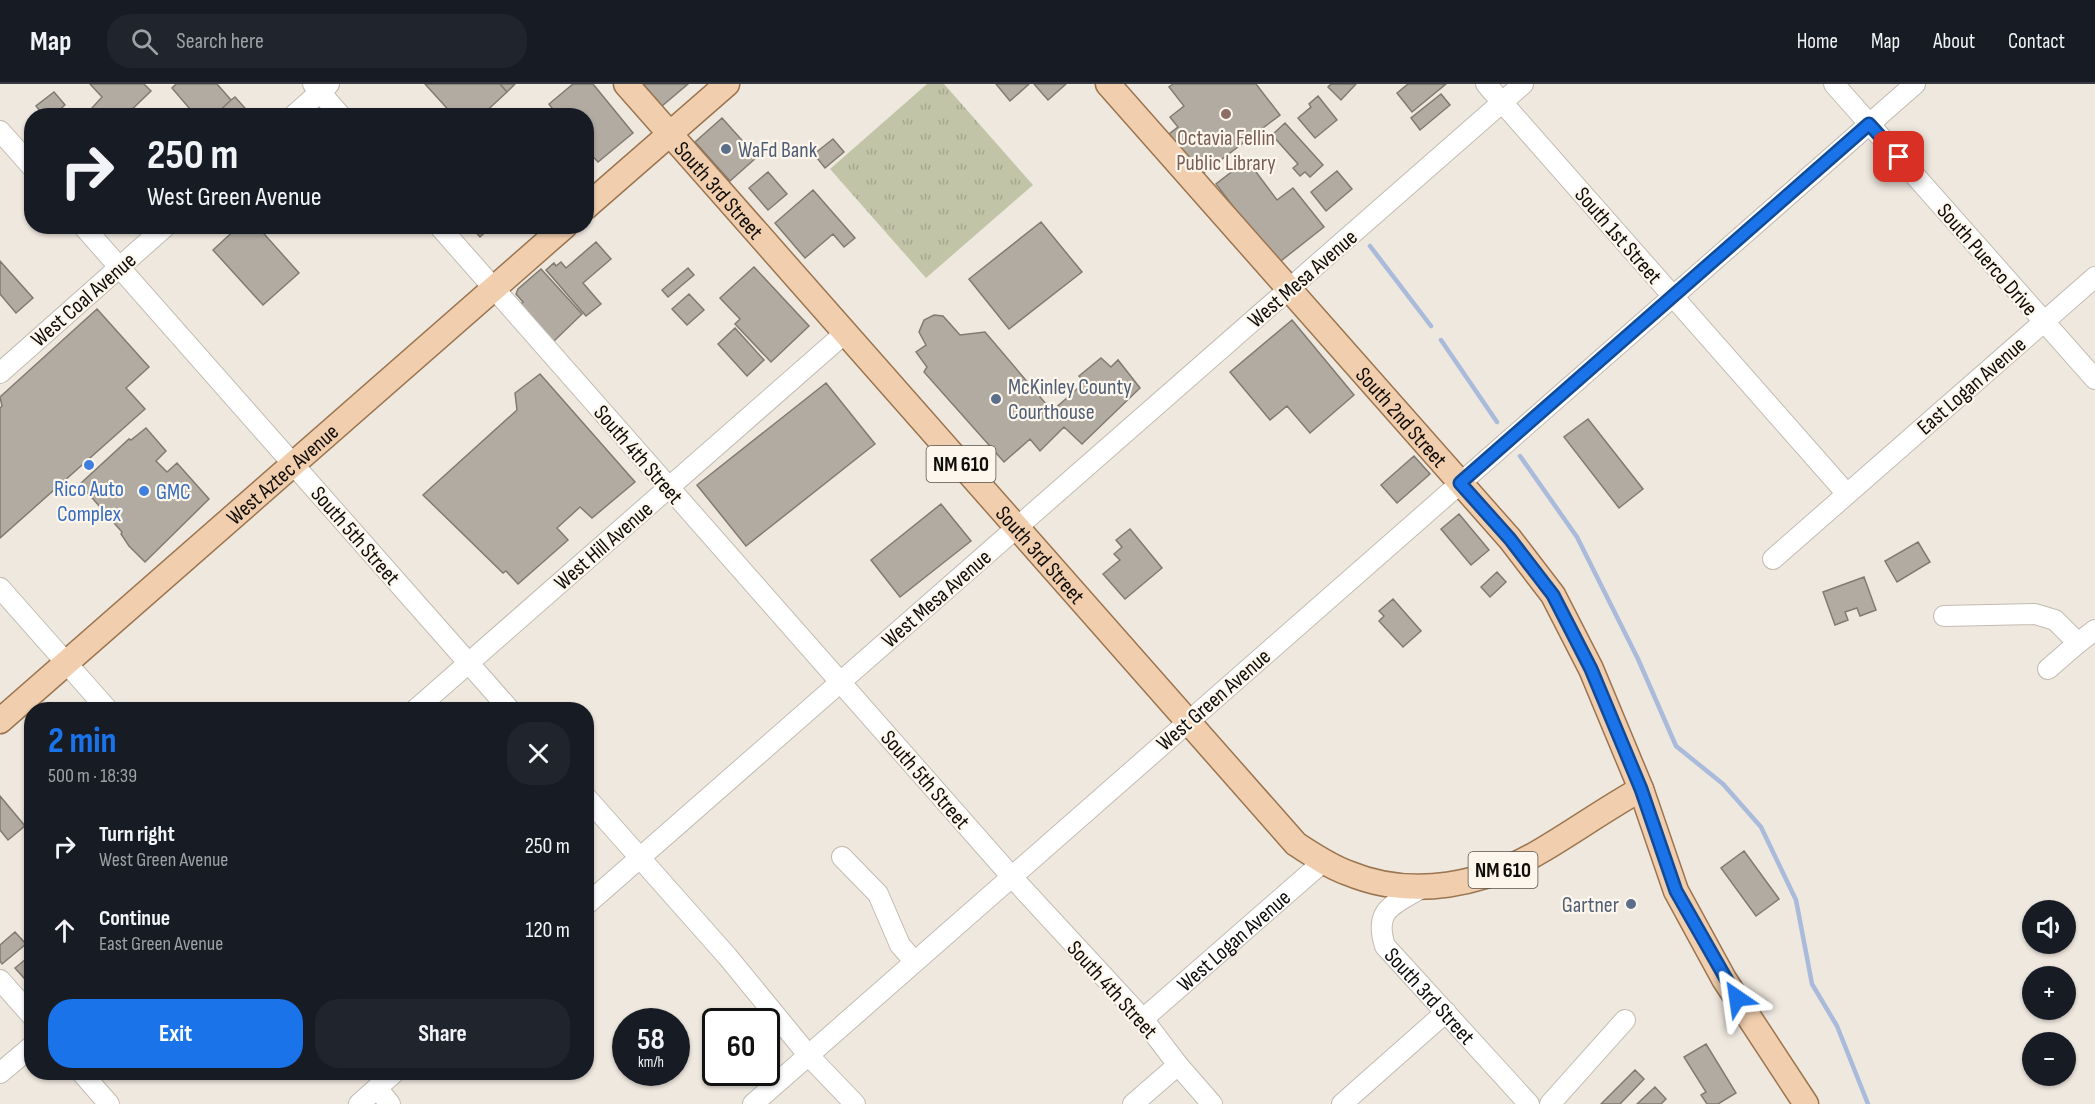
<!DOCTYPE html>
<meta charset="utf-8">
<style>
:root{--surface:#171b24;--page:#20242c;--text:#f1f3f6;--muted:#9ea1a6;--line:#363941;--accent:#1a73e8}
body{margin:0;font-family:"Sofia Sans Condensed",sans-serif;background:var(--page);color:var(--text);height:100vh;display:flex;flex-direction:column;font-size:22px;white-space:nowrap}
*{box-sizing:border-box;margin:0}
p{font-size:20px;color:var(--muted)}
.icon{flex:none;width:33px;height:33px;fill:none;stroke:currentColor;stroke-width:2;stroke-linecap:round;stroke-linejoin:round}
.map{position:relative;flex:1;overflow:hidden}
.sheet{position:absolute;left:24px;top:618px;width:570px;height:378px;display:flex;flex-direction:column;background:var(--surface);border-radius:24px;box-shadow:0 2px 4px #0004}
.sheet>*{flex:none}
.banner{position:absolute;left:24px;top:24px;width:570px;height:126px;border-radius:24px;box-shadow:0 2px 4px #0004;background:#171b24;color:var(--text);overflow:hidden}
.controls{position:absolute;left:2022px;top:816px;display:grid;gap:12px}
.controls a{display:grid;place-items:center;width:54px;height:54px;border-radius:50%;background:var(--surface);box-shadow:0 2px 4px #0004;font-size:30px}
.speed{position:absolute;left:612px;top:924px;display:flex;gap:12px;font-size:30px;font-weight:700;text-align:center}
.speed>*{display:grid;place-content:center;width:78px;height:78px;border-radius:50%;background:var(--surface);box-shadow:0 2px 4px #0004;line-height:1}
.speed small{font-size:15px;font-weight:400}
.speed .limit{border:3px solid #111;border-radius:9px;background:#fff;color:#111}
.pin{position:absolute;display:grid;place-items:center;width:51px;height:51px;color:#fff;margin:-26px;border-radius:12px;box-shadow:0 3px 9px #0006}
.me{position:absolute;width:66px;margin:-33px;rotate:328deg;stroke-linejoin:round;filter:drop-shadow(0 0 4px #0008)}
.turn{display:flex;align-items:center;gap:21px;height:126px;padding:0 24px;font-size:27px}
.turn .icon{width:78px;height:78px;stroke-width:2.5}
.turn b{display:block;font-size:42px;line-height:51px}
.round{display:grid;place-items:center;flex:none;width:63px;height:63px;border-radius:24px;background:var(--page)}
.overview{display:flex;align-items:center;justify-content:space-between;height:102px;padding:0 24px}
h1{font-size:36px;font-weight:700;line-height:45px;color:var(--accent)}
.primary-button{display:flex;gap:12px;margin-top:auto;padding:12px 24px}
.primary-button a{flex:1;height:69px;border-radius:24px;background:var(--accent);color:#fff;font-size:24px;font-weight:700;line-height:69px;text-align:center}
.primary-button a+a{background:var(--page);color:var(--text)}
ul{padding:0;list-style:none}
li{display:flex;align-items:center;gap:18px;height:84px;padding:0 24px}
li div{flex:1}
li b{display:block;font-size:22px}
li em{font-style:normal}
header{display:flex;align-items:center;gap:36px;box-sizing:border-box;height:84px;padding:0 30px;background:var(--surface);border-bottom:2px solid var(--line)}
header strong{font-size:28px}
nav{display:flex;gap:33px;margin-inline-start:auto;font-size:21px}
.search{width:420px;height:54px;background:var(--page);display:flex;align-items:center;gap:15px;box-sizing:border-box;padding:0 21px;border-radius:24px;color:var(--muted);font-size:22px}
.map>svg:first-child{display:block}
.grass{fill:url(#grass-tufts)}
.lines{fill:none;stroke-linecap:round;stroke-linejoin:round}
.stream{stroke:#a9badb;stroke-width:4.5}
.building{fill:#b1aba2;stroke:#817b72;stroke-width:1.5}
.minor-casing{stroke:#c2bbb2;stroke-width:22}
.major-casing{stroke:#9b7550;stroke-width:27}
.minor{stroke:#fff;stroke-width:20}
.major{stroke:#f1cead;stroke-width:24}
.route-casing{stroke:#114b97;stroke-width:15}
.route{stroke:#1a73e8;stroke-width:10}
.education-dot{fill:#8d6e63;stroke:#fdf6ec;stroke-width:2}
.service-dot{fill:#5c6f8a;stroke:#fdf6ec;stroke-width:2}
.shop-dot{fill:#3f7fe0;stroke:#fdf6ec;stroke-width:2}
.labels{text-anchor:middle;stroke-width:4.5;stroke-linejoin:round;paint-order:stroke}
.shield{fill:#fdf6ec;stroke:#56534d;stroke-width:1.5}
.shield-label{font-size:21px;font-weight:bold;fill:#0f0d09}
.education-label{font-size:22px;fill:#785e54;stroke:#fdf6ec}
.service-label{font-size:22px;fill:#4e5e75;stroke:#fdf6ec;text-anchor:start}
.street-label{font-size:22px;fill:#0f0d09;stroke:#fdf6ec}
.shop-label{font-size:22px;fill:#366cbe;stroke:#fdf6ec}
</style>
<header>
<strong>Map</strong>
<div class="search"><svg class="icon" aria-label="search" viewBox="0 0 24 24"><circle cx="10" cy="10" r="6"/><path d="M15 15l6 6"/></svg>Search here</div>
<nav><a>Home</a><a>Map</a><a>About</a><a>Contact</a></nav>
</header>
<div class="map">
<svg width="2095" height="1020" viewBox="0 0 2095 1020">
<defs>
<pattern id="grass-tufts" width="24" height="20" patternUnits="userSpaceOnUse" patternTransform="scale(1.5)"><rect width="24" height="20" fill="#c1c4a7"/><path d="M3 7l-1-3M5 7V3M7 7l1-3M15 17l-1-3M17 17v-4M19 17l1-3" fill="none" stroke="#a5a78e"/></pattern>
</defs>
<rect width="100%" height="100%" fill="#efe8df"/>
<path class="grass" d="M927,0H944L1033,101L926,194L830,85Z"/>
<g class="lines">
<path class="stream" d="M1370,162L1431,242
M1441,256L1497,338
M1520,372L1577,453L1638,575L1676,662L1723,700L1761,743L1796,816L1812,900L1837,942L1868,1020"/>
</g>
<path class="building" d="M90,0H144L151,7L125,32H99L92,24L102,13Z
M176,0H217L231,16L214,32H196L172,4Z
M425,0H500L507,8L481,32H454Z
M500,0H515L507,8Z
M573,0H593L633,49L598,78L586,65V32H558L549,20Z
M643,0H688L662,22Z
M996,0H1029L1010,17Z
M1034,0H1066L1048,16Z
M1173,0H1256L1280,31L1201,91L1169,50L1178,43L1170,33L1184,22L1169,3Z
M1331,0H1356L1341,16L1328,3Z
M1408,0H1446L1412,28L1397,9Z
M54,8L65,21L52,32H44L36,22Z
M1441,10L1450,21L1420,46L1411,34Z
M1318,12L1337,36L1315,54L1298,34L1311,23L1309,20Z
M235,13L252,32H214L231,16Z
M722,34L757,73L730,97L695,58Z
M1285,39L1323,81L1310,93L1305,88L1300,92L1293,84L1298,80L1272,51Z
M833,55L844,68L825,84L814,70Z
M1247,76L1277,116L1293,104L1324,143L1277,180L1216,100Z
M1337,87L1352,105L1326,127L1311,108Z
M768,88L787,110L768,126L749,104Z
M813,106L855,154L844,163L833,150L805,174L775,139Z
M1041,138L1082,188L1009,245L969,195Z
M239,142H257L299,189L263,221L213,166Z
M470,142H492L480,153Z
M596,158L611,175L583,199L601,220L586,232L546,186L554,179L556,182L561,178L566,184Z
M0,177L33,214L16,229L0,210Z
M754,183L809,242L771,278L735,240L740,235L720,214Z
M688,184L694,191L668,213L662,206Z
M541,185L582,230L553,258L521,220L523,218L516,210L518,205Z
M689,210L704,226L687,241L672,225Z
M97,225L149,283L126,304L145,325L0,454V324L2,322L0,313Z
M934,231L943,232L960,251L985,248L1052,327L1085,298L1079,292L1101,274L1111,283L1118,276L1140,304L1082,360L1064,343L1040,367L1030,355L1004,378L924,288L927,283L916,268L926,261L919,248L924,236Z
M1292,236L1354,311L1310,349L1287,322L1270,336L1230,288Z
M735,244L764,276L747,292L718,260Z
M540,290L635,398L592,434L580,423L557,444L568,456L518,500L506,487L503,489L423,411L517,326L515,309Z
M826,299L875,360L746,462L697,401Z
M1588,335L1643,405L1619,424L1564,353Z
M146,344L166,367L156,377L167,388L177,379L209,415L145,478L129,462L121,450L122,448L80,400L129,355L131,356Z
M1414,372L1430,390L1397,419L1381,401Z
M941,420L971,457L900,513L871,476Z
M1459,430L1489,466L1471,481L1441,445Z
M1130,445L1162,484L1125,515L1103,490L1120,476L1114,470L1122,463L1116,456Z
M1918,458L1930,478L1897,498L1885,477Z
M1497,488L1506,498L1490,513L1481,503Z
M1864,493L1876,526L1860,532L1857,524L1845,528L1848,536L1835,541L1823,508Z
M1393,515L1421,547L1403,563L1379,537L1384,532L1379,527Z
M0,712L25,742L8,756L0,746Z
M1744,767L1779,815L1756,832L1721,784Z
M15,848L26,860L2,880L0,877V861Z
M32,870V903L15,884Z
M1706,960L1736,1009L1718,1020H1707L1701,1011L1706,1008L1684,973Z
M1635,986L1644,995L1620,1020H1601Z
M1655,1003L1666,1015L1661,1020H1637Z"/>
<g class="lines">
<g class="minor-casing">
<g id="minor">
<path d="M313,0L341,32"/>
<path d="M1486,0L1847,410"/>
<path d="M1834,0L2095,295"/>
<path d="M293,32L329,0"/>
<path d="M0,47L32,83"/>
<path d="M83,142L510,626"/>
<path d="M439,142L1011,792L1143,935L1178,981L1212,1020"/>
<path d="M0,289L166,142"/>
<path d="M1773,475L2095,193"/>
<path d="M0,504L108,626"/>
<path d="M1944,532L2035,530L2055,536L2078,559L2095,546"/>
<path d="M2048,585L2078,559"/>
<path d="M415,626L845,249"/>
<path d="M586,713L727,872L809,972L855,1020"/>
<path d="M842,773L878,810L900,861L914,877"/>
<path id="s1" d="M1423,803C1394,821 1373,824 1385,862L1529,1020"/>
<path d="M586,821L1523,0"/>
<path d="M0,896L32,932"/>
<path id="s2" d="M1143,935L1324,777"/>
<path d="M81,988L109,1020"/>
<path d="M0,989L32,962"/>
<path d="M377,1004L390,1020"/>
<path d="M359,1020L395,988"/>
<path d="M753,1020L1915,0"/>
<path d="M1133,1020L1178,981"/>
<path d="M1342,1020L1446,928"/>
<path d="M1550,1020L1625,936"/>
</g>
</g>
<g class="major-casing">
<g id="major">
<path id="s3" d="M626,0L1296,760C1313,771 1329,782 1348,789C1413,816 1485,801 1544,765C1576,746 1607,724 1641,705"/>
<path id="s4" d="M1108,0L1510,455L1553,511L1591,585L1641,705L1676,807L1724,895L1806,1020"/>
<path d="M586,123L727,0"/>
<path id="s5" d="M0,637L565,142"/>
</g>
</g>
<use href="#minor" class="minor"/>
<use href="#major" class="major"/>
</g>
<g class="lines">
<g class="route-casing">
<path id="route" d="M1737,914L1676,807L1641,705L1591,585L1553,511L1510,455L1460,399L1869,40L1899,73"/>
</g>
<use href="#route" class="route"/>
</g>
<circle class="education-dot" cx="1226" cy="30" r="6"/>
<g class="service-dot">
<circle cx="726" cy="65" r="6"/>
<circle cx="996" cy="315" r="6"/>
<circle cx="1631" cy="820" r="6"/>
</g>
<g class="shop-dot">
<circle cx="89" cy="381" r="6"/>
<circle cx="144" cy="407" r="6"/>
</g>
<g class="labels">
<g class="shield">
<rect x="926.5" y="362" width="69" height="36" rx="4.5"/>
<rect x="1468.5" y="768" width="69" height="36" rx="4.5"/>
</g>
<g class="shield-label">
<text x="961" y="387">NM 610</text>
<text x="1503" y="793">NM 610</text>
</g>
<g class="education-label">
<text x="1226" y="61">Octavia Fellin<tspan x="1226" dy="25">Public Library</tspan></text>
</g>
<g class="service-label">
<text x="738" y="73">WaFd Bank</text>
<text x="1008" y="310">McKinley County<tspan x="1008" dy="25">Courthouse</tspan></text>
<text x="1619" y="828" text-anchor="end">Gartner</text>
</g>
<g class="street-label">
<text dy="8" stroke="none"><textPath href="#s3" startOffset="141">South 3rd Street</textPath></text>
<text transform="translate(1619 151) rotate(49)" y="8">South 1st Street</text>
<text transform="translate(1988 175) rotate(49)" y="8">South Puerco Drive</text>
<text transform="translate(1302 194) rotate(-41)" y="8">West Mesa Avenue</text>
<text transform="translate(83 215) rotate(-41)" y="8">West Coal Avenue</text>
<text transform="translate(1971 301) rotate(-41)" y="8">East Logan Avenue</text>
<text dy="8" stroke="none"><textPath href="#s4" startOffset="444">South 2nd Street</textPath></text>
<text transform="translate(639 370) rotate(49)" y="8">South 4th Street</text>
<text dy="8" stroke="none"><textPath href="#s5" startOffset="375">West Aztec Avenue</textPath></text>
<text transform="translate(356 451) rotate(49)" y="8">South 5th Street</text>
<text transform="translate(603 461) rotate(-41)" y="8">West Hill Avenue</text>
<text dy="8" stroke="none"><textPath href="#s3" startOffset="627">South 3rd Street</textPath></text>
<text transform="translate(936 514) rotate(-41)" y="8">West Mesa Avenue</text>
<text transform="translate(1213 615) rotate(-41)" y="8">West Green Avenue</text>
<text transform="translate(926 695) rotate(49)" y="8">South 5th Street</text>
<text dy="8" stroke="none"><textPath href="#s2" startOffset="120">West Logan Avenue</textPath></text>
<text transform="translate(1113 905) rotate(48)" y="8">South 4th Street</text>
<text dy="8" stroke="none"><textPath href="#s1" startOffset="147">South 3rd Street</textPath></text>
</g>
<g class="shop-label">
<text x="89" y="412">Rico Auto<tspan x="89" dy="25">Complex</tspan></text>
<text x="156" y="415" text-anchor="start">GMC</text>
</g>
</g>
</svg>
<div class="controls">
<a><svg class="icon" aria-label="sound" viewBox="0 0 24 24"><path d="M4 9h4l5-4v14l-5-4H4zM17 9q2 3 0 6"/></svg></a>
<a>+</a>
<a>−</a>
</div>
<div class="speed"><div>58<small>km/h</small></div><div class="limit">60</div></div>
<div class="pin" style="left:1899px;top:73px;background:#d93025"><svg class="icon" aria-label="arrive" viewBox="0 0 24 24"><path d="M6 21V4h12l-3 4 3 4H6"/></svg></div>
<svg class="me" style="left:1737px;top:914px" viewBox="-20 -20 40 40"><path d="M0-17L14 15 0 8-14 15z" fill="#1a73e8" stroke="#fff" stroke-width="4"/></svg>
<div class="banner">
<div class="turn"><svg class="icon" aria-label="right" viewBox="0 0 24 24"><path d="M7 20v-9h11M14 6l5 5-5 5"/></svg><div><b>250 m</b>West Green Avenue</div></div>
</div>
<section class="sheet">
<div class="overview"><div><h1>2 min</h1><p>500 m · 18:39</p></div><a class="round"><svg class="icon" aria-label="close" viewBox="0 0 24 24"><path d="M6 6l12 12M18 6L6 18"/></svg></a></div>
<ul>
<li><svg class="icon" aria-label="right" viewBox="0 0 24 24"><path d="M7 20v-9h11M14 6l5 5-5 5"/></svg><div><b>Turn right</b><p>West Green Avenue</p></div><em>250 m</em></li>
<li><svg class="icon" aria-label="ahead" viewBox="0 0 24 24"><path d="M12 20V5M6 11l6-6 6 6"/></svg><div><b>Continue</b><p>East Green Avenue</p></div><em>120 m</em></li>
</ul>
<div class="primary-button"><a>Exit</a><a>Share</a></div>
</section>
</div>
